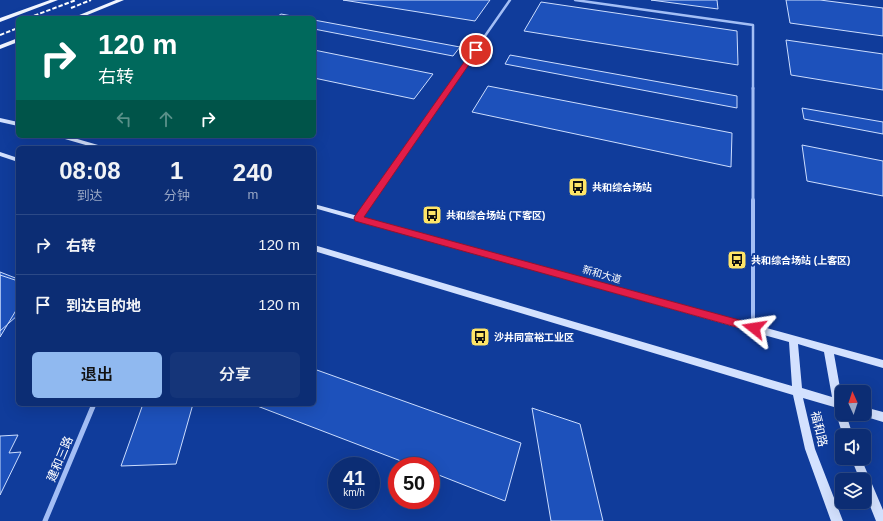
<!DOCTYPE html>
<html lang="zh">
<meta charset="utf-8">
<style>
:root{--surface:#0c2d74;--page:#153579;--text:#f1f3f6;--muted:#9aa8c5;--line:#2c4986;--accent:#90b9f0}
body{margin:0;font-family:Arial,"Noto Sans SC",sans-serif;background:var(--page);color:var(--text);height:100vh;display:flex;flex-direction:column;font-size:15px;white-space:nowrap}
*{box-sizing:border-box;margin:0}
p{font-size:13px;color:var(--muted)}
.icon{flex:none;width:22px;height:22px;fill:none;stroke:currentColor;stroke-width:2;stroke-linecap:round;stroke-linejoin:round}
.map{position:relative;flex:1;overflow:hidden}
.drawer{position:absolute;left:16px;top:146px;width:300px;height:260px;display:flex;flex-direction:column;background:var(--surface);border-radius:6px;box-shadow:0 4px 16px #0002,0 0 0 1px var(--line)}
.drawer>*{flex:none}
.top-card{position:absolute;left:16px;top:16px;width:300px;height:122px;border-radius:6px;box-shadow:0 4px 16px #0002,0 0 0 1px var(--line);background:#00695c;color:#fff;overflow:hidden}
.needle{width:26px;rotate:357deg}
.fabs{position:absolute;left:835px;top:385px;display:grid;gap:8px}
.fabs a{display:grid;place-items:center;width:36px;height:36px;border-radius:6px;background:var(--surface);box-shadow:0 4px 16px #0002,0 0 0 1px var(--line);font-size:20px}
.speed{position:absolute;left:328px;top:457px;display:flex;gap:8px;font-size:20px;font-weight:700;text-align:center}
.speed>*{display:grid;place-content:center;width:52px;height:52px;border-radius:50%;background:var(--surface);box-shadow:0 4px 16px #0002,0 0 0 1px var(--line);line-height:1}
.speed small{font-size:10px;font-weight:400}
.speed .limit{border:6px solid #d22;background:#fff;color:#111}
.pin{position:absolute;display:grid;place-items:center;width:34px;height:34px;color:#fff;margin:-17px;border:2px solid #fff;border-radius:50%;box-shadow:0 1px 4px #0007}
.me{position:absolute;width:44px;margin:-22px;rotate:285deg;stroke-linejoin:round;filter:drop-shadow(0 0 3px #0008)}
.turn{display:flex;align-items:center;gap:14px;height:84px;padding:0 16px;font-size:18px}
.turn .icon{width:52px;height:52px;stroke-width:2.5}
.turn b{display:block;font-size:28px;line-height:34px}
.lanes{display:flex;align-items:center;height:38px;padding:0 16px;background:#0003;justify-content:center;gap:20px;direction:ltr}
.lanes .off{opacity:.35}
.eta{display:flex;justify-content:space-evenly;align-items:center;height:68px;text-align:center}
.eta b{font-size:24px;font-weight:600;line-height:28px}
.cta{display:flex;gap:8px;margin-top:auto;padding:8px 16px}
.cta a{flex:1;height:46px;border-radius:6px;background:var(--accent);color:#111;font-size:16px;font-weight:600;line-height:46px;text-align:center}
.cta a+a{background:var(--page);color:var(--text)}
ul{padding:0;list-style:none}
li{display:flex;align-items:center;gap:12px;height:60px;padding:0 16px;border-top:1px solid var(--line)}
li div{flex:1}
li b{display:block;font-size:15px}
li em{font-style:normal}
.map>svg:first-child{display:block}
.building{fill:#1d51bb;stroke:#ccddfe}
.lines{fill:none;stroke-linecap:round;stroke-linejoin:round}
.street-far3{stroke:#a3bef5;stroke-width:2.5}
.street-far2{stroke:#a3bef5;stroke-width:3}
.street-far1{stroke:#a3bef5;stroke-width:4}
.street{stroke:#a3bef5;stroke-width:5}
.secondary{fill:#d3e1fe;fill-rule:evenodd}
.primary{fill:#f1f5ff;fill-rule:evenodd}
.rail{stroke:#fff;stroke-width:2;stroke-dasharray:4.5 2;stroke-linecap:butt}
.route{fill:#e11d48;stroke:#92132f}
.labels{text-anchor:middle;stroke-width:4;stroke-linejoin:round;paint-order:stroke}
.poi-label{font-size:10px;font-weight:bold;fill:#fff;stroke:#103c9b;text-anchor:start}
.street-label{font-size:10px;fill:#fff;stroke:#103c9b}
.near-street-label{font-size:12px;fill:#fff;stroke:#103c9b}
</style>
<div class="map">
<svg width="883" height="521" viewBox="0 0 883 521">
<rect width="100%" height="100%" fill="#103c9b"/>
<path class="building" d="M343,0H490L475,21Z
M651,0H717L718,9Z
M786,0H820L883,8V36L790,23Z
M541,2L737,31L738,65L524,31Z
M281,14L303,18H275Z
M314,20L460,47L453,56L314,29Z
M786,40L883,54V90L791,75Z
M314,50L433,74L414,99L314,78Z
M510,55L737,96V108L505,64Z
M488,86L732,133L731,167L472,112Z
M802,108L883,122V134L804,119Z
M802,145L883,161V196L807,181Z
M0,272L18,279V307L0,337Z
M0,275L18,281V315L0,331Z
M314,369L521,443L505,501L431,472V466H414L252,404H314Z
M143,404H193L176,464L121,466Z
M532,408L580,424L603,521H551Z
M18,435L9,453L21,452L0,495V436Z"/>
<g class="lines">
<path class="street-far3" d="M575,0L753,25V89
M448,89L510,0"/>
<path class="street-far2" d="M753,88V201
M371,201L449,88"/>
<path class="street-far1" d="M753,200V328
M358,219L371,200"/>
<path class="street" d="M45,521L94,404"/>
<path class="secondary" d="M0,118L18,122V126L0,122Z
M57,136H67L105,147L106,148H96L58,137Z
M0,152L18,158V162L0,156Z
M314,204L883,360V368L834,354L842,399V414H846L853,436H843L834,407L803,398L815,449L843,521H831L805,449L793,395L314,251V245L792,386L789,342L314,208ZM798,344L824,352L832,397L802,388Z
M864,407L883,412V422L860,415V414H864Z
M851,458H861L883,510V521H876L864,491V480H860Z"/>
<path class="primary" d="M50,0H58L0,22V18Z
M116,0H124L80,18H72Z
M18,38V42L0,49V45Z"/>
<path class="rail" d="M71,8L91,0
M28,18L76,0
M0,35L18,28"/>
</g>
<path class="route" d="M474,48L479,50L364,217L754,324L757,325L759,328L757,331L754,332L355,221L354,218L355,216Z"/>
<defs>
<g id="bus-square" transform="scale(1)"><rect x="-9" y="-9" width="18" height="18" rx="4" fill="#ffe567" stroke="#103c9b"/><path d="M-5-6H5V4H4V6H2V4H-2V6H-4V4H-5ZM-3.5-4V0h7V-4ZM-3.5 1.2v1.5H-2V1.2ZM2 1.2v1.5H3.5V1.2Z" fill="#111"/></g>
</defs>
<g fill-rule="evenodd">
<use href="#bus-square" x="578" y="187"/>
<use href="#bus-square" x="432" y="215"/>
<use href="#bus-square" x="737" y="260"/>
<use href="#bus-square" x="480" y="337"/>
</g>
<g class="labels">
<g class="poi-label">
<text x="592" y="191">共和综合场站</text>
<text x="446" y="219">共和综合场站 (下客区)</text>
<text x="751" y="264">共和综合场站 (上客区)</text>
<text x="494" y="341">沙井同富裕工业区</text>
</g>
<g class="street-label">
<text transform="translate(602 274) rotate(16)" y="4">新和大道</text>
</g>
<g class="near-street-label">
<text transform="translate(819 429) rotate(77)" y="4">福和路</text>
<text transform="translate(60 459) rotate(-67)" y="4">建和三路</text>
</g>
</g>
</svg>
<div class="fabs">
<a><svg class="needle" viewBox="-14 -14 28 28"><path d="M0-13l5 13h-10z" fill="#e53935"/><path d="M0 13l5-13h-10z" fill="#9aa8c5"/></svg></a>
<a><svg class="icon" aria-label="sound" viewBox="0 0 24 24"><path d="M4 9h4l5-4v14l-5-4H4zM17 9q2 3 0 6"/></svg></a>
<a><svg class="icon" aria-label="layers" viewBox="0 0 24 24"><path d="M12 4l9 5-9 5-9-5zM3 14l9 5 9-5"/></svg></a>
</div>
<div class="speed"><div>41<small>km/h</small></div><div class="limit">50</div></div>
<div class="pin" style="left:476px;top:50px;background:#d93025"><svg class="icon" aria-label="arrive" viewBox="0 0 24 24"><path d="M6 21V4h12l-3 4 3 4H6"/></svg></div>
<svg class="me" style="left:754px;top:328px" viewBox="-20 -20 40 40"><path d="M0-17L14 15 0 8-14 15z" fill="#e11d48" stroke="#fff" stroke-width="4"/></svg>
<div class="top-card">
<div class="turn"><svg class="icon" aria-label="right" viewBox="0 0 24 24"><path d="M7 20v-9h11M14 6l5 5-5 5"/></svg><div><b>120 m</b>右转</div></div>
<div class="lanes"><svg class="icon off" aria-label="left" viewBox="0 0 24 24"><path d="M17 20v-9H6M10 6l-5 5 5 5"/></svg><svg class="icon off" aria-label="ahead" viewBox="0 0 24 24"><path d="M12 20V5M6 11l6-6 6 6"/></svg><svg class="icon" aria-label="right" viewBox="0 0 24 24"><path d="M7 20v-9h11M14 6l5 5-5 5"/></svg></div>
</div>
<section class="drawer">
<div class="eta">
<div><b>08:08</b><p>到达</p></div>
<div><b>1</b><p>分钟</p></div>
<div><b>240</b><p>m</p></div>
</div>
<ul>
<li><svg class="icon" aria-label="right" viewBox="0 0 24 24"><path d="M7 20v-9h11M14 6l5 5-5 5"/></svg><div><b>右转</b></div><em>120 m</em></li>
<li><svg class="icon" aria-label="arrive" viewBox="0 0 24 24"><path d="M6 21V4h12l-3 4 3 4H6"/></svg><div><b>到达目的地</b></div><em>120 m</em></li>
</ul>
<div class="cta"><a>退出</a><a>分享</a></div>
</section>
</div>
